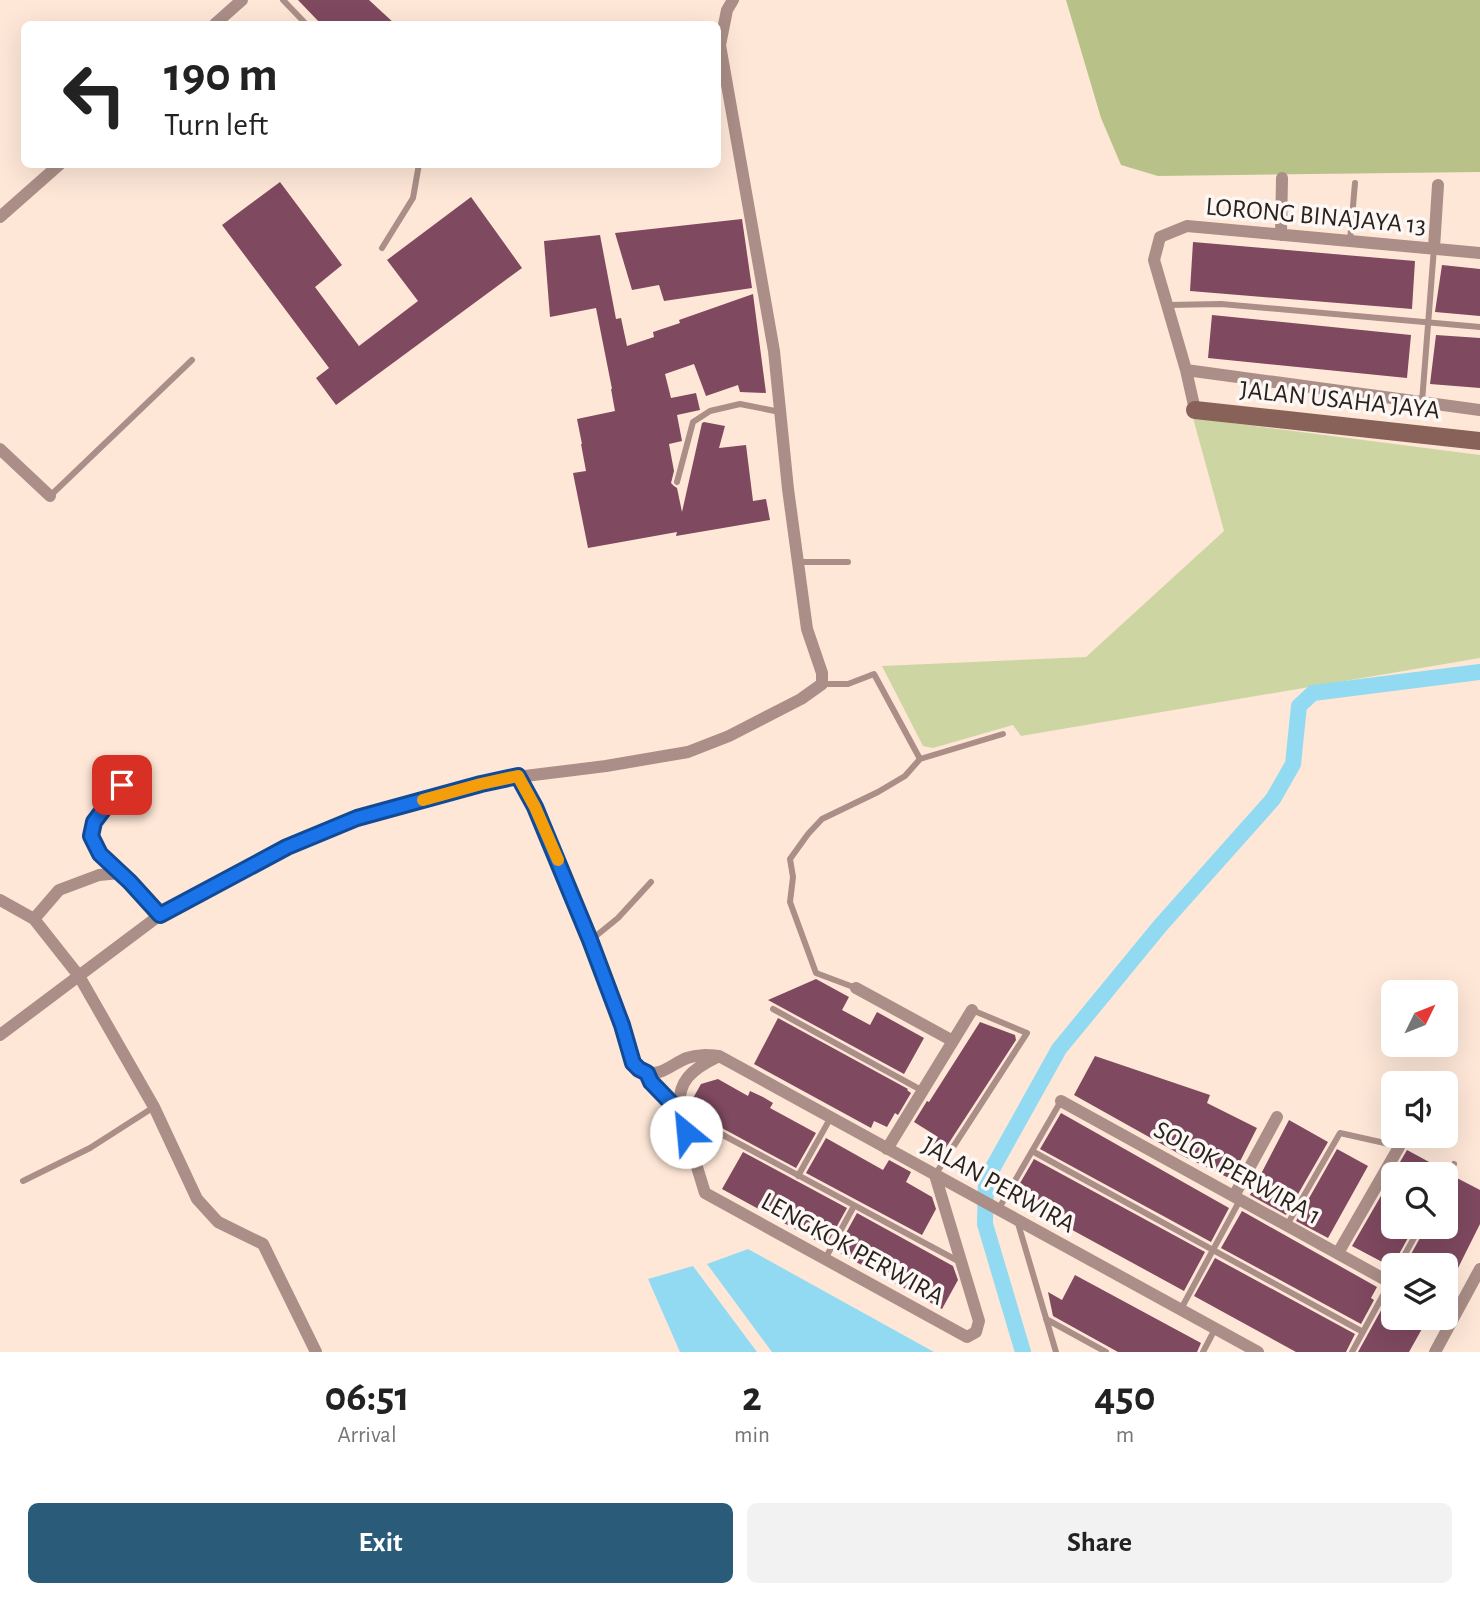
<!DOCTYPE html>
<style>
:root{--surface:#fff;--page:#f2f2f2;--text:#222;--muted:#767676;--accent:#2a5b79}
body{margin:0;font-family:"Alegreya Sans",sans-serif;background:var(--page);color:var(--text);height:100vh;display:flex;flex-direction:column;font-size:26px;white-space:nowrap}
*{box-sizing:border-box;margin:0}
p{font-size:23px;color:var(--muted)}
.icon{flex:none;width:38px;height:38px;fill:none;stroke:currentColor;stroke-width:2;stroke-linecap:round;stroke-linejoin:round}
.map{position:relative;height:1352px;overflow:hidden}
.panel{display:flex;flex-direction:column;background:var(--surface);flex:1}
.panel>*{flex:none}
.top-card{position:absolute;left:21px;top:21px;width:700px;height:147px;border-radius:10px;box-shadow:0 7px 28px #0002;background:#fff;color:var(--text);overflow:hidden}
.needle{width:46px;rotate:47deg}
.fabs{position:absolute;left:1381px;top:980px;display:grid;gap:14px}
.fabs a{display:grid;place-items:center;width:77px;height:77px;border-radius:10px;background:var(--surface);box-shadow:0 7px 28px #0002;font-size:35px}
.pin{position:absolute;display:grid;place-items:center;width:60px;height:60px;color:#fff;margin:-30px;border-radius:14px;box-shadow:0 4px 10px #0006}
.me{position:absolute;width:77px;margin:-38px;rotate:332deg;stroke-linejoin:round;filter:drop-shadow(0 0 5px #0008)}
.turn{display:flex;align-items:center;gap:24px;height:147px;padding:0 28px;font-size:32px}
.turn .icon{width:91px;height:91px;stroke-width:2.5}
.turn b{display:block;font-size:49px;line-height:60px}
.eta{display:flex;justify-content:space-evenly;align-items:center;height:119px;text-align:center}
.eta b{font-size:42px;font-weight:700;line-height:49px}
.primary-button{display:flex;gap:14px;margin-top:auto;padding:14px 28px}
.primary-button a{flex:1;height:80px;border-radius:10px;background:var(--accent);color:#fff;font-size:28px;font-weight:700;line-height:80px;text-align:center}
.primary-button a+a{background:var(--page);color:var(--text)}
.map>svg:first-child{display:block}
.green{fill:#cdd6a3}
.forest{fill:#b8c288}
.water{fill:#92daf1}
.lines{fill:none;stroke-linecap:round;stroke-linejoin:round}
.canal{stroke:#92daf1;stroke-width:16}
.building{fill:#7f4960}
.lane{stroke:#aa8e87;stroke-width:6}
.street{stroke:#aa8e87;stroke-width:12}
.secondary{stroke:#886158;stroke-width:18}
.route-casing{stroke:#114b97;stroke-width:18}
.route{stroke:#1a73e8;stroke-width:12}
.slow{stroke:#f59e0b;stroke-width:12}
.labels{text-anchor:middle;stroke-width:7;stroke-linejoin:round;paint-order:stroke}
.street-label{font-size:26px;fill:#2a221c;stroke:#fdf8f5}
</style>
<div class="map">
<svg width="1480" height="1352" viewBox="0 0 1480 1352">
<rect width="100%" height="100%" fill="#fee7d7"/>
<path class="green" d="M1193,418L1480,455V658L1021,736L1013,725L933,748L923,746L882,666L1086,657L1224,531Z"/>
<path class="forest" d="M1066,0H1480V172L1158,176L1121,165L1101,118Z"/>
<path class="water" d="M748,1249L934,1352H772L707,1264Z
M693,1266L757,1352H680L648,1279Z"/>
<g class="lines">
<path class="canal" d="M1023,1352L985,1224L986,1180L1059,1049L1160,926L1273,799L1293,764L1299,706L1313,693L1480,672"/>
</g>
<path class="building" d="M298,0H369L395,24H321Z
M280,182L342,265L315,287L359,346L418,301L387,260L471,197L522,268L336,405L316,378L329,368L222,225Z
M742,219L752,288L664,301L659,285L632,290L615,233Z
M600,235L616,319L621,318L627,346L654,337L653,332L680,323L679,320L753,294L766,393L740,392L738,385L706,396L694,364L665,374L671,398L696,393L700,410L677,415L682,441L669,444L674,471L671,483L674,486L677,488L682,512L702,423L704,422L725,426L719,448L746,445L753,501L766,499L770,520L676,536L677,532L588,548L573,473L586,471L581,444H582L577,419L615,411L611,389H612L596,308L550,317L544,241Z
M1193,242L1415,261L1412,309L1190,291Z
M1442,265L1480,269V316L1435,312Z
M1212,315L1411,335L1407,378L1208,358Z
M1436,335L1480,338V388L1430,384Z
M816,979L849,997L842,1010L870,1025L877,1012L924,1038L904,1074L768,1000Z
M778,1018L908,1089L907,1090L911,1093L898,1115L895,1113L887,1127L874,1121L871,1128L754,1064Z
M980,1022L1015,1035L1016,1040L943,1152L933,1146L938,1137L914,1122L927,1101L929,1102Z
M1095,1056L1210,1095L1207,1103L1257,1128L1231,1179L1183,1156L1074,1095Z
M718,1079L748,1096L750,1091L763,1097L773,1103L770,1108L816,1133L796,1168L694,1113L692,1100L701,1084Z
M1061,1113L1229,1208L1211,1242L1040,1149Z
M1289,1120L1328,1142L1286,1215L1250,1195Z
M826,1138L883,1170L889,1160L911,1172L906,1182L932,1197L936,1209L922,1235L806,1173Z
M1337,1149L1368,1166L1328,1238L1296,1221Z
M1407,1150L1444,1170L1443,1174H1393Z
M743,1152L847,1208L826,1246L722,1189Z
M1034,1159L1205,1252L1184,1291L1012,1197Z
M1393,1175V1227H1414L1393,1265H1388L1352,1246Z
M1455,1177L1480,1190V1224L1446,1292V1265H1405L1426,1227H1446V1196Z
M1242,1211L1377,1287L1371,1298L1374,1300L1361,1324L1221,1248Z
M857,1213L953,1266L958,1280L942,1309L836,1251Z
M1215,1258L1355,1334L1346,1352H1296L1194,1296Z
M1075,1275L1201,1343L1197,1352H1118L1053,1316L1048,1292L1062,1300Z
M1384,1305L1393,1310V1318H1406L1423,1327L1409,1352H1358Z"/>
<g class="lines">
<path class="lane" d="M283,0L306,24
M1350,241L1355,183
M382,248L413,198L419,164
M1167,305L1221,304L1480,327
M1422,402L1434,248
M677,482L693,422L710,411L740,404L780,412
M50,496L192,360
M797,562H848
M822,684H848L874,674L920,759L1003,734
M591,940L618,918L651,882
M856,988L816,973L790,902L793,877L790,859L808,834L822,819L878,792L905,776L920,759
M773,1009L923,1091
M647,1073L651,1082L680,1112L960,1262
M1032,1151L1363,1332
M935,1175L1027,1033L972,1010
M798,1176L831,1117
M1446,1180L1454,1164
M23,1181L90,1148L154,1107
M998,1210L1061,1101
M1017,1220L1056,1352
M1287,1225L1340,1133L1398,1146
M825,1259L854,1206
M1399,1265L1420,1227
M1181,1309L1240,1200
M1046,1319L1106,1352
M1203,1352L1215,1329
M1352,1352L1393,1277"/>
<path class="street" d="M215,24L242,0
M0,217L60,164
M1281,235L1282,178
M1434,248L1438,185
M1186,370L1480,410
M1195,410L1186,370L1154,260L1160,237L1187,226L1480,253
M0,449L50,496
M518,777C537,805 548,837 561,869C581,917 600,965 618,1014C624,1029 628,1064 643,1071C659,1079 673,1063 687,1058C698,1054 708,1055 719,1056L1258,1352
M122,785L94,822L91,836L100,854L130,882L160,915
M0,900L34,919L79,976L154,1107L197,1199L218,1222L263,1244L316,1352
M34,919L59,890L99,875L120,873
M856,988L953,1041
M0,1035L160,915L287,847L357,818L481,784L501,779L606,766L688,752L729,736L801,699L822,684V673L807,629L788,489L774,351L720,45L727,10L733,0
M719,1056C692,1069 676,1081 680,1112L705,1193L967,1337L976,1332L979,1321L935,1175
M1061,1101L1393,1284
M887,1149L972,1010
M1234,1196L1277,1117
M1338,1253L1399,1147
M1435,1352L1480,1269"/>
<path class="secondary" d="M1195,410L1480,441"/>
</g>
<g class="lines">
<g class="route-casing">
<path id="route" d="M122,785L94,822L91,836L100,854L130,882L160,915L287,847L357,818L481,784L518,776L535,807L590,940L622,1025L633,1063L639,1069L647,1073L651,1082L680,1112L686,1132"/>
</g>
<use href="#route" class="route"/>
<path class="slow" d="M423,800L481,784L518,776L535,807L558,860"/>
</g>
<g class="labels">
<g class="street-label">
<text transform="translate(1316 215) rotate(5)" y="9">LORONG BINAJAYA 13</text>
<text transform="translate(1340 399) rotate(6)" y="9">JALAN USAHA JAYA</text>
<text transform="translate(1238 1172) rotate(29)" y="9">SOLOK PERWIRA 1</text>
<text transform="translate(999 1184) rotate(29)" y="9">JALAN PERWIRA</text>
<text transform="translate(853 1248) rotate(29)" y="9">LENGKOK PERWIRA</text>
</g>
</g>
</svg>
<div class="fabs">
<a><svg class="needle" viewBox="-14 -14 28 28"><path d="M0-13l5 13h-10z" fill="#e53935"/><path d="M0 13l5-13h-10z" fill="#767676"/></svg></a>
<a><svg class="icon" aria-label="sound" viewBox="0 0 24 24"><path d="M4 9h4l5-4v14l-5-4H4zM17 9q2 3 0 6"/></svg></a>
<a><svg class="icon" aria-label="search" viewBox="0 0 24 24"><circle cx="10" cy="10" r="6"/><path d="M15 15l6 6"/></svg></a>
<a><svg class="icon" aria-label="layers" viewBox="0 0 24 24"><path d="M12 4l9 5-9 5-9-5zM3 14l9 5 9-5"/></svg></a>
</div>
<div class="pin" style="left:122px;top:785px;background:#d93025"><svg class="icon" aria-label="arrive" viewBox="0 0 24 24"><path d="M6 21V4h12l-3 4 3 4H6"/></svg></div>
<svg class="me" style="left:686px;top:1132px" viewBox="-20 -20 40 40"><circle r="19" fill="#fff"/><path d="M0-13L10 11 0 6-10 11z" fill="#1a73e8"/></svg>
<div class="top-card">
<div class="turn"><svg class="icon" aria-label="left" viewBox="0 0 24 24"><path d="M17 20v-9H6M10 6l-5 5 5 5"/></svg><div><b>190 m</b>Turn left</div></div>
</div>
</div>
<section class="panel">
<div class="eta">
<div><b>06:51</b><p>Arrival</p></div>
<div><b>2</b><p>min</p></div>
<div><b>450</b><p>m</p></div>
</div>
<div class="primary-button"><a>Exit</a><a>Share</a></div>
</section>
